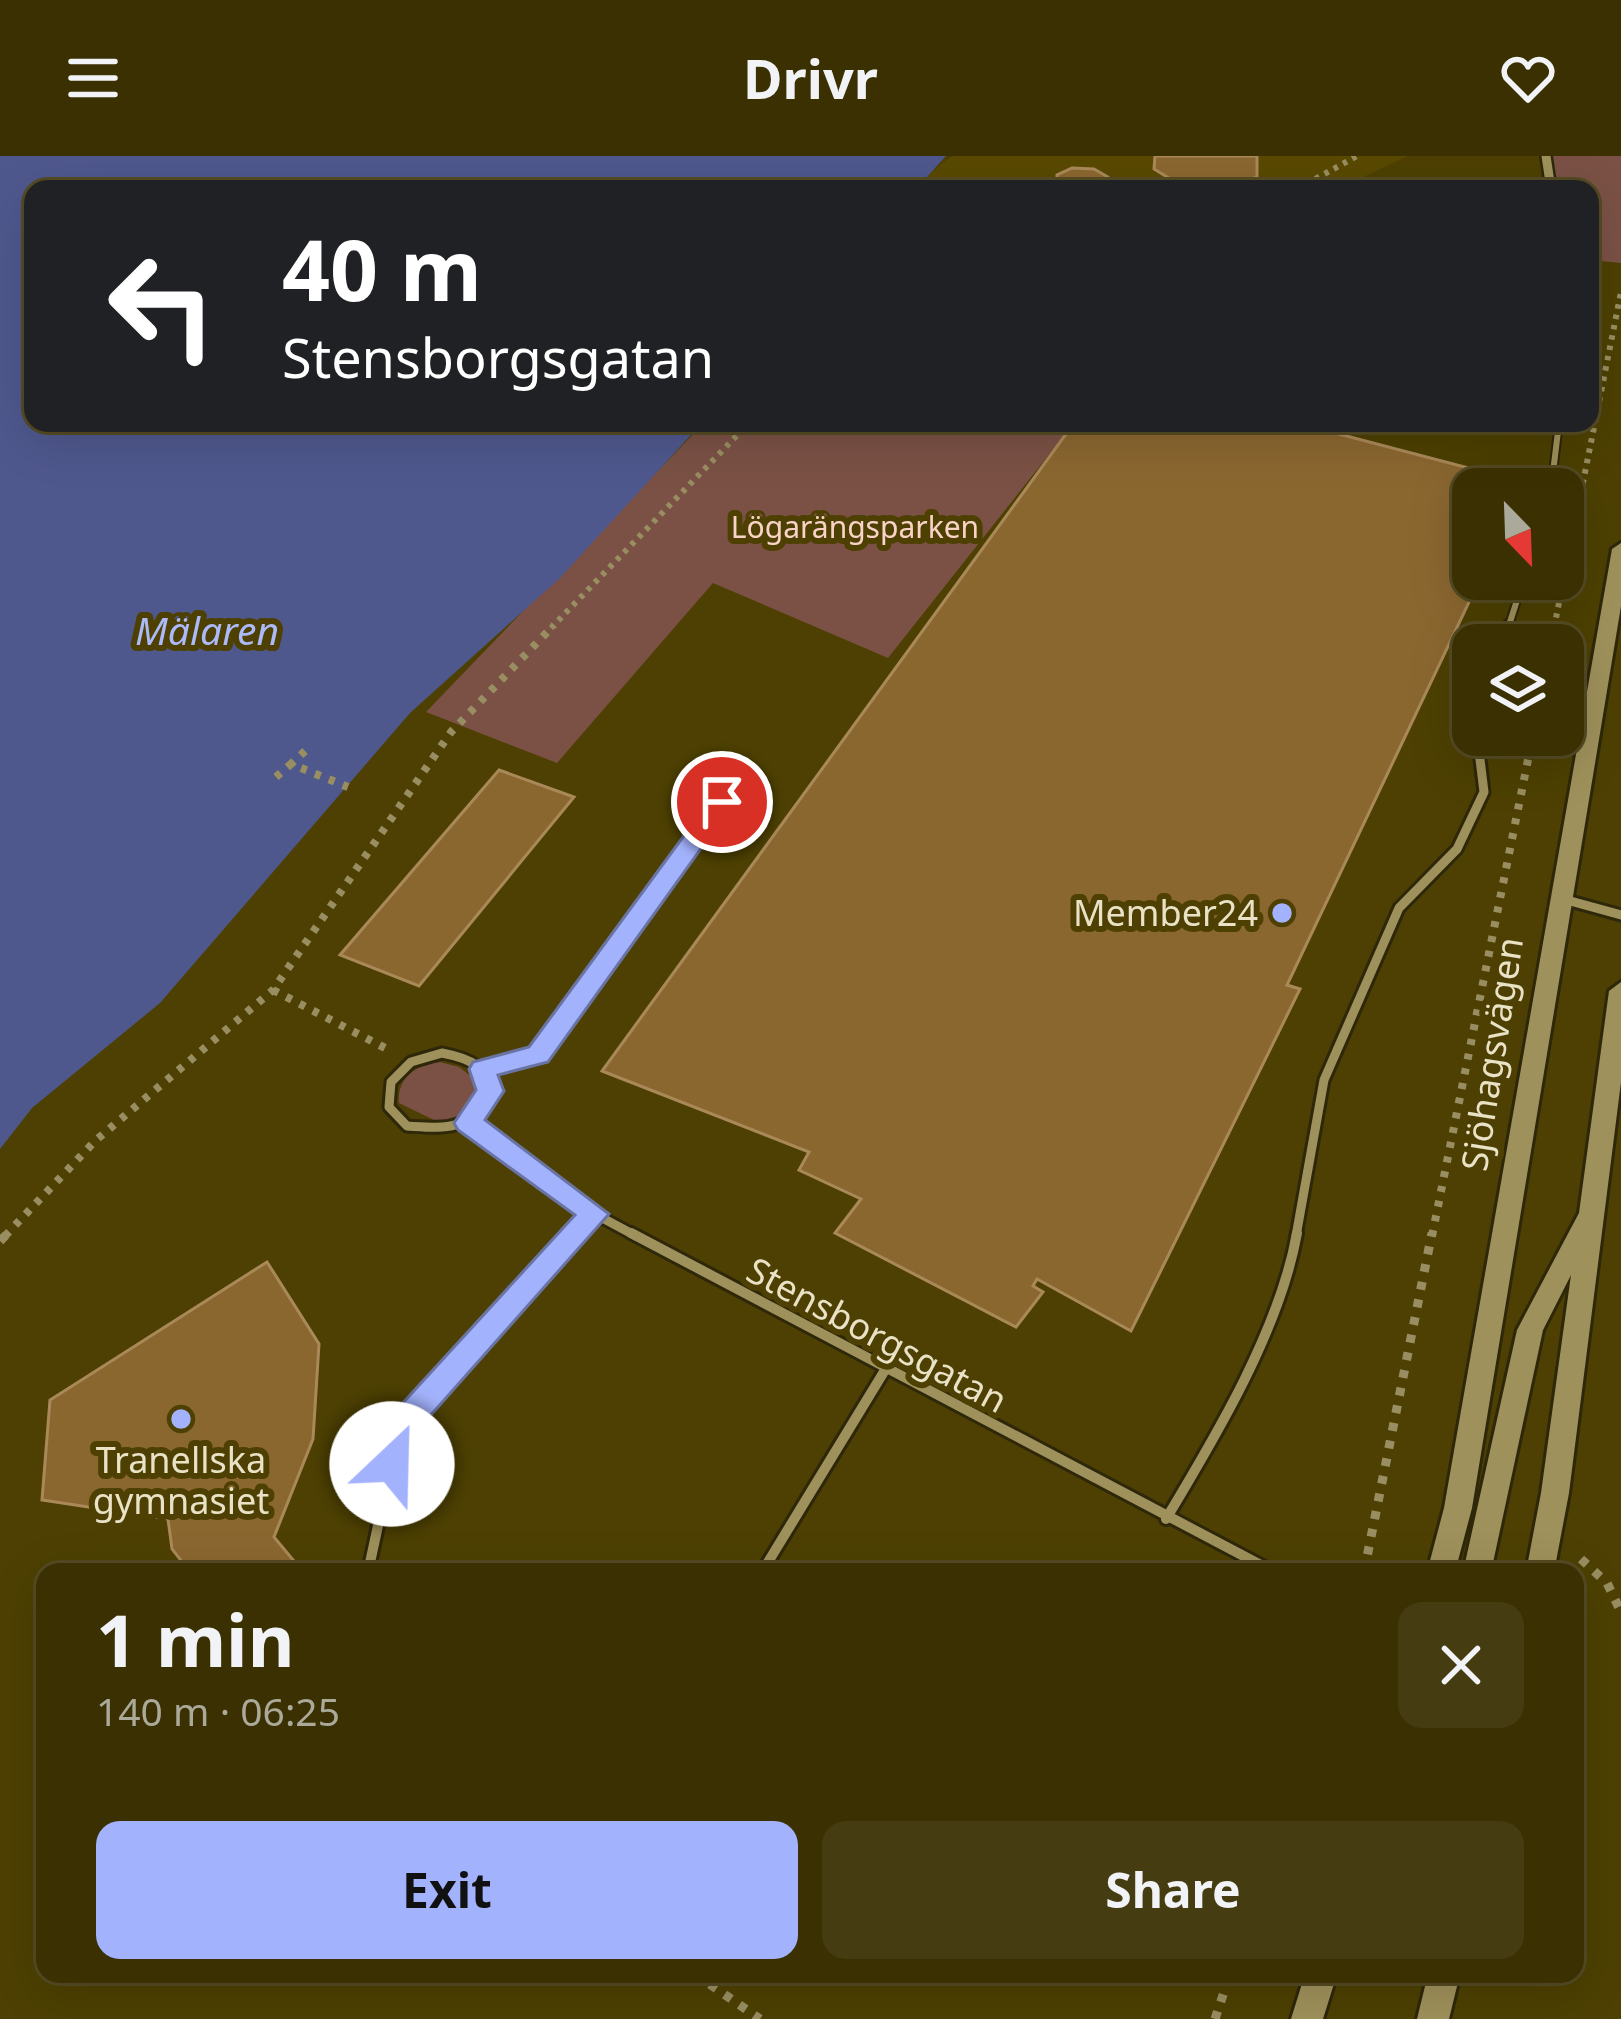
<!DOCTYPE html>
<meta charset="utf-8">
<style>
:root{--surface:#3a3002;--page:#453c11;--text:#f1f3f6;--muted:#aba999;--line:#544b24;--accent:#a3b2fc}
body{margin:0;font-family:"Noto Sans",sans-serif;background:var(--page);color:var(--text);height:100vh;display:flex;flex-direction:column;font-size:45px;white-space:nowrap}
*{box-sizing:border-box;margin:0}
p{font-size:39px;color:var(--muted)}
.icon{flex:none;width:66px;height:66px;fill:none;stroke:currentColor;stroke-width:2;stroke-linecap:round;stroke-linejoin:round}
.map{position:relative;flex:1;overflow:hidden}
.panel{position:absolute;left:36px;top:1407px;width:1548px;height:420px;display:flex;flex-direction:column;background:var(--surface);border-radius:24px;box-shadow:0 12px 48px #0002,0 0 0 3px var(--line)}
.panel>*{flex:none}
.banner{position:absolute;left:24px;top:24px;width:1575px;height:252px;border-radius:24px;box-shadow:0 12px 48px #0002,0 0 0 3px var(--line);background:#202124;color:#fff;overflow:hidden}
.needle{width:78px;rotate:157deg}
.tools{position:absolute;left:1452px;top:312px;display:grid;gap:24px}
.tools a{display:grid;place-items:center;width:132px;height:132px;border-radius:24px;background:var(--surface);box-shadow:0 12px 48px #0002,0 0 0 3px var(--line);font-size:60px}
.pin{position:absolute;display:grid;place-items:center;width:102px;height:102px;color:#fff;margin:-51px;border:6px solid #fff;border-radius:50%;box-shadow:0 3px 12px #0007}
.me{position:absolute;width:132px;margin:-66px;rotate:24deg;stroke-linejoin:round;filter:drop-shadow(0 0 9px #0008)}
.turn{display:flex;align-items:center;gap:42px;height:252px;padding:0 60px;font-size:54px}
.turn .icon{width:156px;height:156px;stroke-width:2.5}
.turn b{display:block;font-size:84px;line-height:102px}
.round{display:grid;place-items:center;flex:none;width:126px;height:126px;border-radius:24px;background:var(--page)}
.summary{display:flex;align-items:center;justify-content:space-between;height:204px;padding:0 60px}
h1{font-size:72px;font-weight:700;line-height:90px}
.action{display:flex;gap:24px;margin-top:auto;padding:24px 60px}
.action a{flex:1;height:138px;border-radius:24px;background:var(--accent);color:#111;font-size:48px;font-weight:700;line-height:138px;text-align:center}
.action a+a{background:var(--page);color:var(--text)}
header{display:flex;justify-content:space-between;align-items:center;height:156px;padding:0 60px;background:var(--surface);font-size:54px;font-weight:700}
.map>svg:first-child{display:block}
.built{fill:#594900}
.green{fill:#7b5145}
.water{fill:#4f588d}
.building{fill:#8b6730;stroke:#aa8959;stroke-width:3}
.lines{fill:none;stroke-linecap:round;stroke-linejoin:round}
.service-far2-casing{stroke:#2e270a;stroke-width:10}
.service-far1-casing{stroke:#2e270a;stroke-width:15}
.service-casing{stroke:#2e270a;stroke-width:16}
.minor-casing{stroke:#2e270a;stroke-width:14}
.secondary-casing{stroke:#2e270a;stroke-width:6}
.path-far2{stroke:#988e61;stroke-width:6;stroke-dasharray:4.5 6;stroke-linecap:butt}
.path-far1{stroke:#988e61;stroke-width:8;stroke-dasharray:6 9;stroke-linecap:butt}
.path{stroke:#988e61;stroke-width:9;stroke-dasharray:8 10;stroke-linecap:butt}
.service-far2{stroke:#9f915b;stroke-width:6}
.service-far1{stroke:#9f915b;stroke-width:9}
.service{stroke:#9f915b;stroke-width:10}
.minor{stroke:#9f915b;stroke-width:9}
.secondary{fill:#9f915b;fill-rule:evenodd}
.route{fill:#a3b2fc;stroke:#6a74a4;stroke-width:3}
.poi-dot{fill:#a3b2fc;stroke:#4d4002;stroke-width:4.5}
.labels{text-anchor:middle;stroke-width:12;stroke-linejoin:round;paint-order:stroke}
.far-park-label{font-size:30px;fill:#fad3c8;stroke:#4d4002}
.poi-label{font-size:36px;fill:#e9e2c6;stroke:#4d4002;text-anchor:end}
.street-label{font-size:36px;fill:#e9e2c6;stroke:#4d4002}
.water-label{font-size:39px;font-style:italic;fill:#adbafa;stroke:#4d4002}
</style>
<header><svg class="icon" aria-label="menu" viewBox="0 0 24 24"><path d="M4 6h16M4 12h16M4 18h16"/></svg>Drivr<svg class="icon" aria-label="heart" viewBox="0 0 24 24"><path d="M12 20l-8-8c-3-5 5-10 8-4 3-6 11-1 8 4z"/></svg></header>
<div class="map">
<svg width="1621" height="1863" viewBox="0 0 1621 1863">
<rect width="100%" height="100%" fill="#4d4002"/>
<path class="built" d="M952,0H1408L1338,33H967L925,21Z"/>
<path class="green" d="M1547,0H1621V107L1590,104V33H1551Z
M704,267H1074L888,502L713,427L557,607L426,556Z
M440,906L459,911L482,929V940L464,958L438,966L399,947C397,921 416,909 440,906Z"/>
<path class="water" d="M0,0H946L916,33H33V267H702L560,422L410,557L160,847L32,952L0,993Z"/>
<path class="building" d="M1155,0H1257V21L1227,33L1182,30L1154,13Z
M1072,12L1094,13L1108,21V32L1057,29V19Z
M1074,267H1297L1526,327L1523,333H1473V423H1480L1287,829L1300,833L1131,1175L1037,1123L1033,1130L1043,1136L1016,1171L835,1077L861,1043L799,1014L809,996L602,915Z
M499,614L574,641L419,830L340,799Z
M267,1106L319,1188L313,1283L274,1381L303,1416H190L172,1393L168,1363L42,1344L50,1244Z"/>
<g class="lines">
<g class="service-far2-casing">
<path id="service-far2" d="M1551,333L1559,267
M1508,472L1524,423"/>
</g>
<g class="service-far1-casing">
<path id="service-far1" d="M1502,489L1509,469
M1563,743L1621,759
M442,897C468,902 491,910 487,940C469,976 443,972 407,970L389,951L391,926L411,906Z
M483,913L538,899L722,646
M468,967L595,1058L636,1080
M575,1080L595,1058
M1296,1080L1324,924L1399,752L1457,693L1484,636L1477,579"/>
</g>
<g class="service-casing">
<path id="service" d="M631,1077L1274,1416
M1166,1363C1216,1280 1280,1173 1297,1077
M368,1416L399,1272L578,1077
M762,1416L885,1214"/>
</g>
<g class="minor-casing">
<path id="minor" d="M1546,0L1551,33"/>
</g>
<g class="secondary-casing">
<path id="secondary" d="M1621,387V450L1472,1352L1455,1416H1427L1444,1352L1612,393Z
M1621,826V926L1569,1337L1554,1416H1526L1541,1337L1571,1119L1543,1174L1491,1416H1463L1517,1174L1579,1057L1609,835Z
M1305,1818H1337L1323,1863H1291Z
M1428,1818H1460L1449,1863H1417Z"/>
</g>
<path class="path-far2" d="M1297,33L1357,0
M551,472L749,267
M1554,472L1621,136"/>
<path class="path-far1" d="M1551,489L1555,469
M305,595L291,608L348,631
M276,621L291,608
M273,834L389,894
M5,1080L95,985L273,834L451,576L554,469
M1432,1080L1533,579"/>
<path class="path" d="M0,1085L8,1077
M1581,1403L1607,1427L1621,1456
M1364,1416L1432,1077
M695,1818L760,1863
M1215,1863L1230,1818"/>
<use href="#service-far2" class="service-far2"/>
<use href="#service-far1" class="service-far1"/>
<use href="#service" class="service"/>
<use href="#minor" class="minor"/>
<use href="#secondary" class="secondary"/>
</g>
<path class="route" d="M722,637L730,640V652L548,906L498,919L504,935L485,964L609,1058L414,1278L403,1318H381L376,1308L389,1262L575,1059L458,974L454,967L476,934L469,913L473,906L529,891L713,640Z"/>
<g class="poi-dot">
<circle cx="1282" cy="757" r="12"/>
<circle cx="181" cy="1263" r="12"/>
</g>
<g class="labels">
<g class="far-park-label">
<text x="855" y="382">Lögarängsparken</text>
</g>
<g class="poi-label">
<text x="1258" y="770">Member24</text>
<text x="181" y="1317" text-anchor="middle">Tranellska<tspan x="181" dy="41">gymnasiet</tspan></text>
</g>
<g class="street-label">
<text transform="translate(1492 898) rotate(-81)" y="13">Sjöhagsvägen</text>
<text transform="translate(877 1179) rotate(28)" y="13">Stensborgsgatan</text>
</g>
<g class="water-label">
<text x="207" y="489">Mälaren</text>
</g>
</g>
</svg>
<div class="tools">
<a><svg class="needle" viewBox="-14 -14 28 28"><path d="M0-13l5 13h-10z" fill="#e53935"/><path d="M0 13l5-13h-10z" fill="#aba999"/></svg></a>
<a><svg class="icon" aria-label="layers" viewBox="0 0 24 24"><path d="M12 4l9 5-9 5-9-5zM3 14l9 5 9-5"/></svg></a>
</div>
<div class="pin" style="left:722px;top:646px;background:#d93025"><svg class="icon" aria-label="arrive" viewBox="0 0 24 24"><path d="M6 21V4h12l-3 4 3 4H6"/></svg></div>
<svg class="me" style="left:392px;top:1308px" viewBox="-20 -20 40 40"><circle r="19" fill="#fff"/><path d="M0-13L10 11 0 6-10 11z" fill="#a3b2fc"/></svg>
<div class="banner">
<div class="turn"><svg class="icon" aria-label="left" viewBox="0 0 24 24"><path d="M17 20v-9H6M10 6l-5 5 5 5"/></svg><div><b>40 m</b>Stensborgsgatan</div></div>
</div>
<section class="panel">
<div class="summary"><div><h1>1 min</h1><p>140 m · 06:25</p></div><a class="round"><svg class="icon" aria-label="close" viewBox="0 0 24 24"><path d="M6 6l12 12M18 6L6 18"/></svg></a></div>
<div class="action"><a>Exit</a><a>Share</a></div>
</section>
</div>
